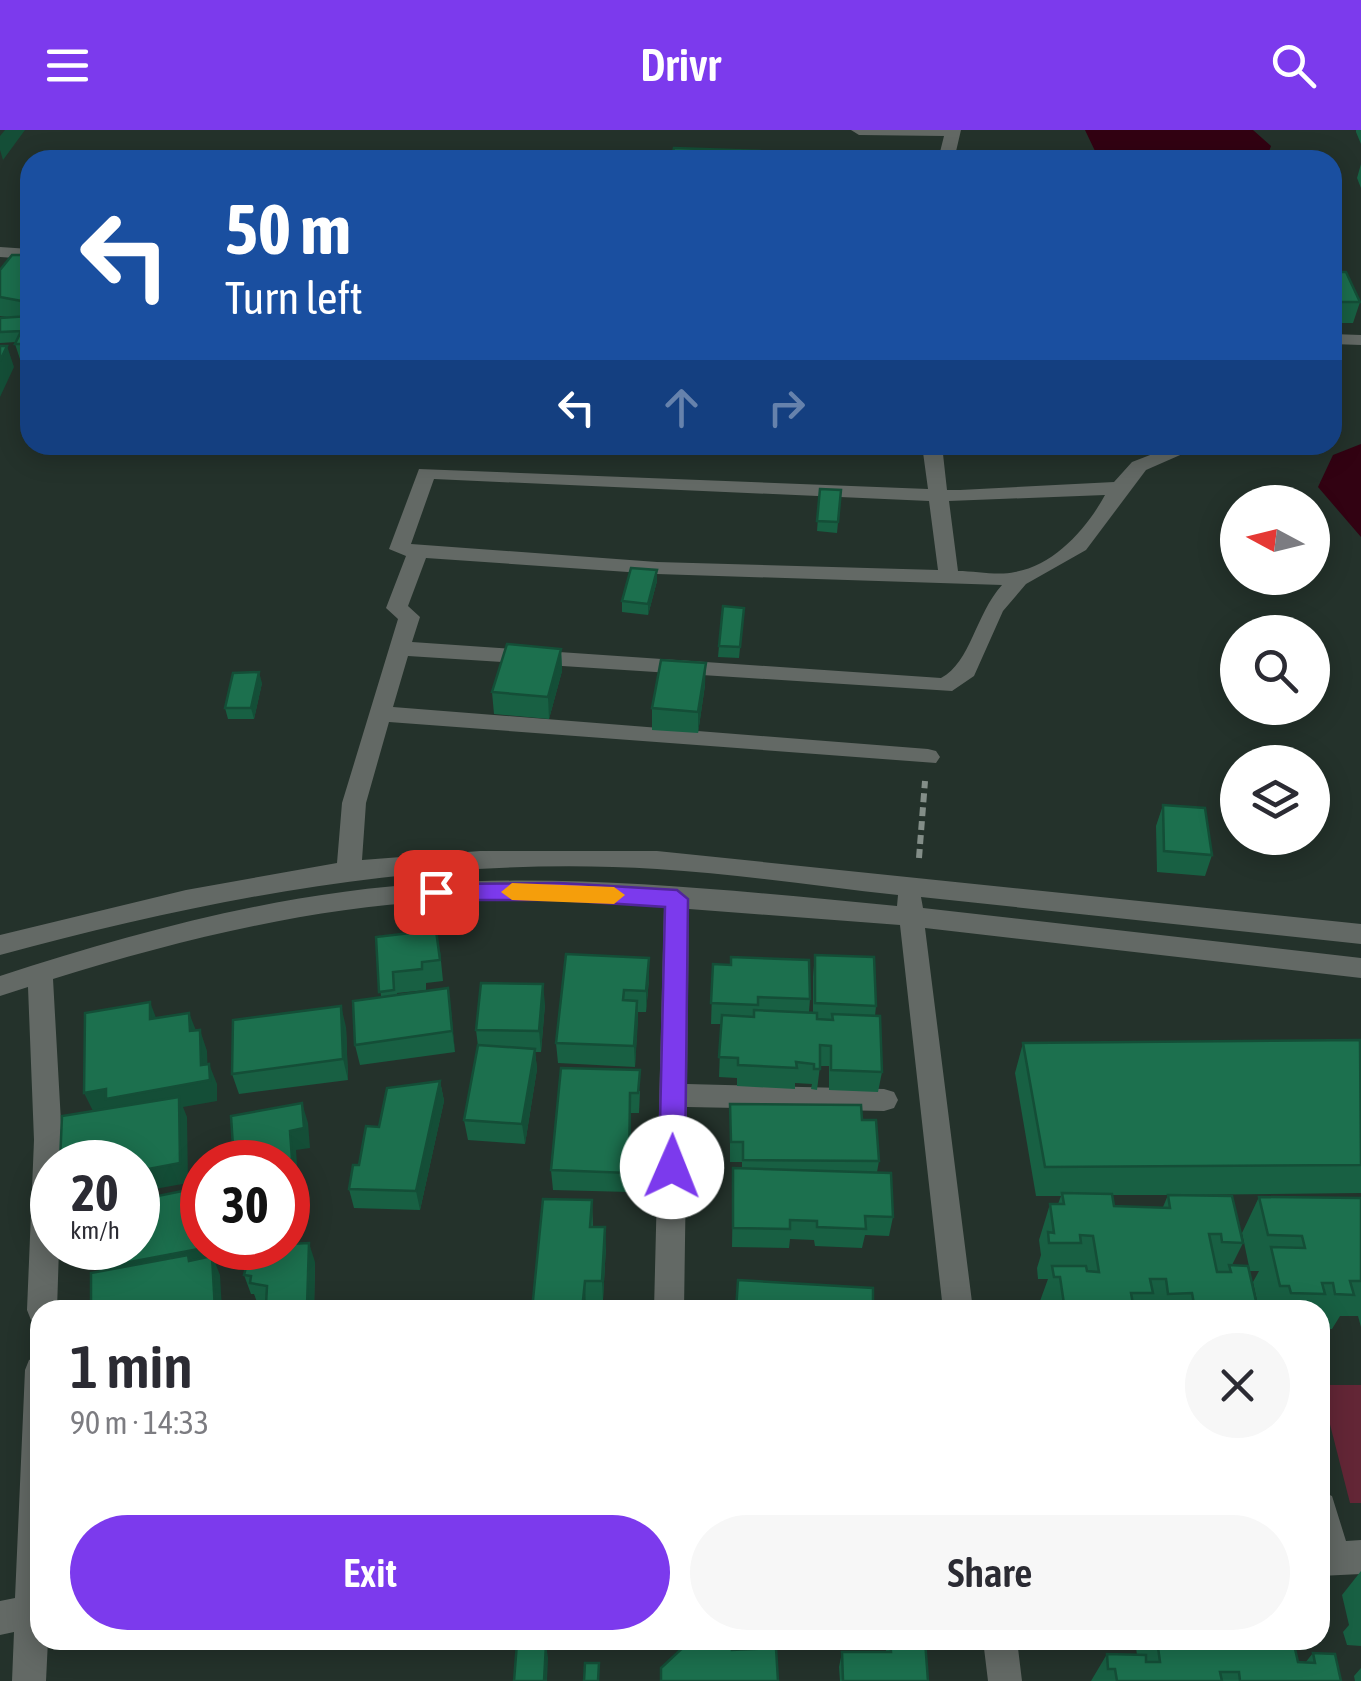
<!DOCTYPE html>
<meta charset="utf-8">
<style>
:root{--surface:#fff;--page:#f7f7f7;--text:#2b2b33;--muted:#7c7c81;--accent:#7c3aed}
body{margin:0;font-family:"Asap Condensed",sans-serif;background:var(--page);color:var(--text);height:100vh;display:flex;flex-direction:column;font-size:38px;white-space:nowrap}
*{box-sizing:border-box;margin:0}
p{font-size:32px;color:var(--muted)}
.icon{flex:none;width:55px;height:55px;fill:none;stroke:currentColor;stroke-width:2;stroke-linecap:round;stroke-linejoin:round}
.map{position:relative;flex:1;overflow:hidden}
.details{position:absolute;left:30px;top:1170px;width:1300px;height:350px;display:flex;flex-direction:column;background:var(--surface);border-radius:30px;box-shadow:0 5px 25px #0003}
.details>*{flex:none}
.top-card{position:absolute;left:20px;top:20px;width:1322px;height:305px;border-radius:30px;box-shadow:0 5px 25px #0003;background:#1a4fa0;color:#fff;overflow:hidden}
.needle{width:65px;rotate:277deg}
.controls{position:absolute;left:1220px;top:355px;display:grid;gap:20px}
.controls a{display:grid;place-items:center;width:110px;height:110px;border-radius:50%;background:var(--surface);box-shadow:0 5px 25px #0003;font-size:50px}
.speed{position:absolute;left:30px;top:1010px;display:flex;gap:20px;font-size:50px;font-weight:700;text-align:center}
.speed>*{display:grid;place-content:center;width:130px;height:130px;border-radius:50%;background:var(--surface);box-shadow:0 5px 25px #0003;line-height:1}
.speed small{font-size:25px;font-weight:400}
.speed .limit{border:15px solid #d22;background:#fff;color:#111}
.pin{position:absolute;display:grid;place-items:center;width:85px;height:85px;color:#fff;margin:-42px;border-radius:20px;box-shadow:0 5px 15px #0006}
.me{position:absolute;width:110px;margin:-55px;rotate:1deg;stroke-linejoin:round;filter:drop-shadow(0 0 8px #0008)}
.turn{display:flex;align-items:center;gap:35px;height:210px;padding:0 40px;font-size:45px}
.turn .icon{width:130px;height:130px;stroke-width:2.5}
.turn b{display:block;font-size:70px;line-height:85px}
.lanes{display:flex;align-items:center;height:95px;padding:0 40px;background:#0003;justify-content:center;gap:50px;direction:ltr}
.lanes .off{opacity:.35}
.round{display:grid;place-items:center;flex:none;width:105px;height:105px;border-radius:52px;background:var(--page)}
.summary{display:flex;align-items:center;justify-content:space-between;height:170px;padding:0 40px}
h1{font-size:60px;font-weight:600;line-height:75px}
.cta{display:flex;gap:20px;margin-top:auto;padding:20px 40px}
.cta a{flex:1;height:115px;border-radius:60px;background:var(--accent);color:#fff;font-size:40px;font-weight:600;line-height:115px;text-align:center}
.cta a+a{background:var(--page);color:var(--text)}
header{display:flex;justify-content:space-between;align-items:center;height:130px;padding:0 40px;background:var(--accent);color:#fff;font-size:45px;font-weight:600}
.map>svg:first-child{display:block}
.green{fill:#632636}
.water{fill:#320212}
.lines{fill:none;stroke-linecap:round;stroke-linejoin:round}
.path{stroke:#838e88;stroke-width:6;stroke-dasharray:9 5;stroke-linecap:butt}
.minor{fill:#636965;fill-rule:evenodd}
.wall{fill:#186043;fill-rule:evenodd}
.shaded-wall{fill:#144e37}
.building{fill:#1c704e;stroke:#144e37;stroke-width:2.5}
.route{fill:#7c3aed;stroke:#51269a;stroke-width:2.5}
.slow{fill:#f59e0b}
</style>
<header><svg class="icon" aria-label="menu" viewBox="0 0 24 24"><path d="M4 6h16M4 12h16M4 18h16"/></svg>Drivr<svg class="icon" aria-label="search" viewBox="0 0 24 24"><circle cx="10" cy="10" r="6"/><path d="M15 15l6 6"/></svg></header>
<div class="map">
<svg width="1361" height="1551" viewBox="0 0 1361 1551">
<rect width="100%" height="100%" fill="#24322b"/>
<path class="green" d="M1320,1255H1361V1373H1350Z"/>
<path class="water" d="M1085,0H1253L1271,16L1266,30H1113L1095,21Z
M1361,314V407L1318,357L1333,325Z"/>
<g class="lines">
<path class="path" d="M919,728L925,651"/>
<path class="minor" d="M851,0H961L954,30H938L944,6L859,5Z
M563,22L618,25L626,30H557L558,24Z
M0,117L30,119V129L0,127Z
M1332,204L1361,205V215L1332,214Z
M922,315H942L947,360H960L1114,352L1132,332L1176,315H1203L1146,340L1086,420L1026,454L1003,481L974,546L952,561L408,526L393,577L928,619L936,621L940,627L936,633L389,592L366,673L362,730L480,721H657L1361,794V814L921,767L923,778L1361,828V848L925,798L973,1180H943L900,795L689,779L687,954L884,959L894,962L898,970L894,978L884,981L687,977L684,1180H654L664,777C588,772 511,767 435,771C305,779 178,810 53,849L62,1010L61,1032H52V1118H59L57,1180H40V1193L31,1190L27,1180L34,1010L28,857L0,866V846C142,800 287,761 436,753C588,744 746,762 897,776L898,765C818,756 738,744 657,739C433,725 216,767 0,825V805L186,760L337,733L342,673L398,489L386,478L406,426L389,419L419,339L928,359ZM434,349L929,371L938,440L657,432L411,414ZM1105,365C1087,398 1055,435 1015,442C998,446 976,441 958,441L949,371ZM426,428L657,444L1002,455C975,485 971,532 941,548L412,512L420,487L408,476Z
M40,1226V1510H48L46,1551H12L14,1502L0,1505V1471L15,1468L25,1240L29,1230Z
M1320,1361L1332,1366L1346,1411L1361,1410V1444L1320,1446Z
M983,1510H1017L1022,1551H988Z"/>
</g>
<path class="wall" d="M1356,0H1361V14L1356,2Z
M1361,34V58L1357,48Z
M30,125V235H22L15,214L16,212L0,213V188L7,187L0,186V140Z
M1332,142L1360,172L1353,193H1332Z
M1013,315H1031L1030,320H1014Z
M820,359L841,360L837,403L817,401Z
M657,451L648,485L622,482V471Z
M744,478L739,528L718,527L719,516Z
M561,519L562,541L549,589L494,584L492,562Z
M262,553L254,589H228L225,578Z
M705,555L698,603L652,600V578Z
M1163,675L1212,725L1205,746L1157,742L1156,696Z
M376,807L440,821L443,851L426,853V860L397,863V865L448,858L455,922L360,935L355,915L381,867Z
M566,824L649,849L646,882H638L635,937L558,933L556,913Z
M815,825L876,876L875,886L882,942L878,962L829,960V936H820L817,960L811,959L812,954L795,953V959L737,956V948L719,947L721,894H711L713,834L810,869L809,882L813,883V846Z
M545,874L541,922H535L537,939L525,1014L468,1010L464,990L478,916L476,900Z
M346,897L348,950L239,964L232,944Z
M1023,913H1361V1063L1174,1065L1243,1113L1232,1135L1258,1180H1042L1040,1171L1048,1149H1038L1037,1138L1041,1125L1039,1110L1050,1074H1058L1061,1066H1036L1015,943ZM1112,1065H1168L1163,1077L1114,1076Z
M561,938L640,961L639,983H631L630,1062L553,1060L551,1040Z
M440,951L444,971L420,1080L354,1078L349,1059L359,1035L379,997Z
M730,974L862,990L879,1031L877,1042L893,1087L889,1106L865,1105L862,1118L815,1116L814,1110L790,1109L789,1118L732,1117L733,1057L742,1038V1032H730Z
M1259,1067L1361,1068V1197L1358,1186H1340L1332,1199H1320V1180H1259L1253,1152L1259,1141H1250L1242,1103Z
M592,1070L593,1097L606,1116L603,1170H586V1180H532Z
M315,1132L314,1180H268L266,1173L257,1172L254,1164H251L244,1145Z
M1361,1441V1516L1347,1515L1343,1502L1349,1495L1342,1465Z
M886,1510H925L928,1551H840L839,1537L842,1522H886Z
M1085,1510H1312L1304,1520L1295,1519L1298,1532L1305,1533L1313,1523L1341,1551H1091L1107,1524L1137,1525L1135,1510H1128L1121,1520H1087Z
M1361,1538V1551H1355L1354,1546Z"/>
<path class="shaded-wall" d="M5,0H25L3,30L0,20V6Z
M7,216L14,237L0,267V231Z
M657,440V451L648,485V474Z
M561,519L562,541L549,589L548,567Z
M706,533L705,555L698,603V582Z
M259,542L262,553L254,589L251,578Z
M649,828V849L646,882V861Z
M543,854L545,874L541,922L539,901Z
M448,858L451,879L455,922L452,901Z
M637,871L638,892L635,937L634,916Z
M150,872L158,893L150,889Z
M341,876L346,897L348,950L343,929Z
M189,883L197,903L190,901Z
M200,900L207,921L208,951L209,934L217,954V971L183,977L187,987L188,1053L138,1062V1041L94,983L84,963L201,935Z
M535,919L537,939L525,1014L522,994Z
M440,951L444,971L420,1080L416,1061Z
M630,963L631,983L630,1062L629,1043Z
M302,973L308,993L310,1018L296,1020L298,1048L288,1050V1032H272L290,1001Z
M605,1097L606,1116L603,1170L602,1151Z
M309,1113L315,1132L314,1180H308L307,1177Z
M204,1118H215L216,1135L220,1145L222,1180H215L108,1157L98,1138Z
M585,1151L586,1180H582Z
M546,1514L548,1528L547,1551H544Z"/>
<path class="building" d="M674,18L760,21L759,30H671Z
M12,125H30V139L28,140H30V166L27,172L0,167V140Z
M1332,142H1346L1360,172H1332Z
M29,186L27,193H25L21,201L0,202V188Z
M25,193H30V214H15Z
M0,216H7L0,231Z
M820,359L841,360L838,392L817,391Z
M631,438L657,440L648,474L622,471Z
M723,476L744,478L740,517L719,516Z
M507,514L561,519L548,567L492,562Z
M661,530L706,533L698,582L652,578Z
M259,542L251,578H225L233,543Z
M1163,675L1205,678L1212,725L1164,721Z
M436,800L440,830L422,832V839L393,842L394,860L379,862L376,807Z
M566,824L649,828L646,861L624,860L623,870L637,871L634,916L556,913Z
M815,825L874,827L876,876L815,873Z
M731,827L809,830L810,869L758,867V875L711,873L713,834L731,835Z
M481,853L543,854L539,901L476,900Z
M448,858L452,901L355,915L353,871Z
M150,872V889L189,883L190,901L200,900L201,935L209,934L210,950L106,969V959L84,963L85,883Z
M341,876L343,929L232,944L233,890Z
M754,880L817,883V889L833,890L832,884L880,886L882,942L831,940V916L820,915V939H814V934L796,932L797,938L738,935V928L719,927L722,885L754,887Z
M1360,910L1361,1035L1045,1037L1023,913Z
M478,915L535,919L522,994L464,990Z
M561,938L640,940L638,963H630L629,1043L551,1040Z
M440,951L416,1061L349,1059L353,1035H359L366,996L379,997L387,958Z
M179,967L180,1033L138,1041V1032H60L62,986Z
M302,973L304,998L290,1001L292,1029L272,1032H234L231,986Z
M730,974L861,975L862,990H876L879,1031L743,1030V1012H731Z
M733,1038L891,1043L893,1087L865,1086L866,1099L817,1097V1091L790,1090V1099L733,1098Z
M202,1057V1118H204L98,1138V1118H138V1070Z
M1062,1063L1112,1064L1114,1076L1170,1078L1168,1065L1232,1066L1243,1113L1222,1112L1221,1104H1209L1217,1142H1231L1229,1135L1248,1136L1258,1180H1195L1192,1163L1168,1164L1166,1149H1150L1153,1163H1131L1134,1180H1078L1077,1174H1064L1060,1147H1054L1052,1136H1086L1087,1141L1099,1142L1093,1106L1080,1105L1081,1113H1049L1048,1102L1054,1103L1050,1074H1064Z
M1259,1067L1361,1068V1151H1350L1354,1165L1335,1164L1333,1153H1322L1325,1164L1291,1163L1289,1156H1280L1271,1117L1305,1118L1302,1106L1268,1105Z
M543,1069L592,1070L590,1097H605L602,1151H585L582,1180H532Z
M309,1113L307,1177L266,1175L267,1156L250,1153L251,1146L244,1145L251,1118H288V1114Z
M188,1125L189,1131L212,1126L215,1180H78V1178L91,1175V1143Z
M738,1150L873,1158V1172L897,1174V1180H736Z
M1320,1459L1327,1492H1320Z
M691,1510H731L732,1520L776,1518L778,1551H661V1538Z
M890,1510H925L928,1551H843L842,1522H891Z
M1157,1510H1293L1298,1532L1315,1533L1313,1523L1335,1524L1341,1551H1240L1239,1542H1220L1222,1551H1117L1115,1539H1108L1107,1524L1146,1525V1532H1160Z
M517,1513L546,1514L544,1551H514Z
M585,1533H599L598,1551H584Z"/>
<path class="route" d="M559,753L677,760L688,769L685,1037L681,1045H663L659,1037L665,777L559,770H436L424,762L436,754Z"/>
<path class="slow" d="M512,753L614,757L625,765L614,774L512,770L501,762Z"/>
</svg>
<div class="controls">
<a><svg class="needle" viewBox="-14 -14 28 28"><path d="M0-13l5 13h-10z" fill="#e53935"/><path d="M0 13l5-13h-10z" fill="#7c7c81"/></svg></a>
<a><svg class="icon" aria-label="search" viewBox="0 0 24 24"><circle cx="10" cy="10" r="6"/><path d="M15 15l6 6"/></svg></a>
<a><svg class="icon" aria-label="layers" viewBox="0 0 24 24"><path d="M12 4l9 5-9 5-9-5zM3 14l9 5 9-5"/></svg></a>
</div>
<div class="speed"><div>20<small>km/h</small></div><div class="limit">30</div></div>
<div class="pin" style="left:436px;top:762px;background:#d93025"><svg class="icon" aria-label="arrive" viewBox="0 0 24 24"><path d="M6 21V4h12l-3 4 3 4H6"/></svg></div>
<svg class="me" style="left:672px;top:1037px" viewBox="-20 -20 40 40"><circle r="19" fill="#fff"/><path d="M0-13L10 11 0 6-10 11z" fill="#7c3aed"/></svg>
<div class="top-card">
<div class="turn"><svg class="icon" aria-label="left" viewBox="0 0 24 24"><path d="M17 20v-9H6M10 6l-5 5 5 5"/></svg><div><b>50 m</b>Turn left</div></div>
<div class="lanes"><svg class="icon" aria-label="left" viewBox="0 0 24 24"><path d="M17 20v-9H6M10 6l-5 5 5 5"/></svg><svg class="icon off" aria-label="ahead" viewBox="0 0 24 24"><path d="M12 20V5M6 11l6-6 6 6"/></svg><svg class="icon off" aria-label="right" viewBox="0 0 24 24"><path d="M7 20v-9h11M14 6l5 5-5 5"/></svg></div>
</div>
<section class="details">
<div class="summary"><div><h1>1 min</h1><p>90 m · 14:33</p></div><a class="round"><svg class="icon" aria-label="close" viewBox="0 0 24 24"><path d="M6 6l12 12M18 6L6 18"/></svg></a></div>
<div class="cta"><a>Exit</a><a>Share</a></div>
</section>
</div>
